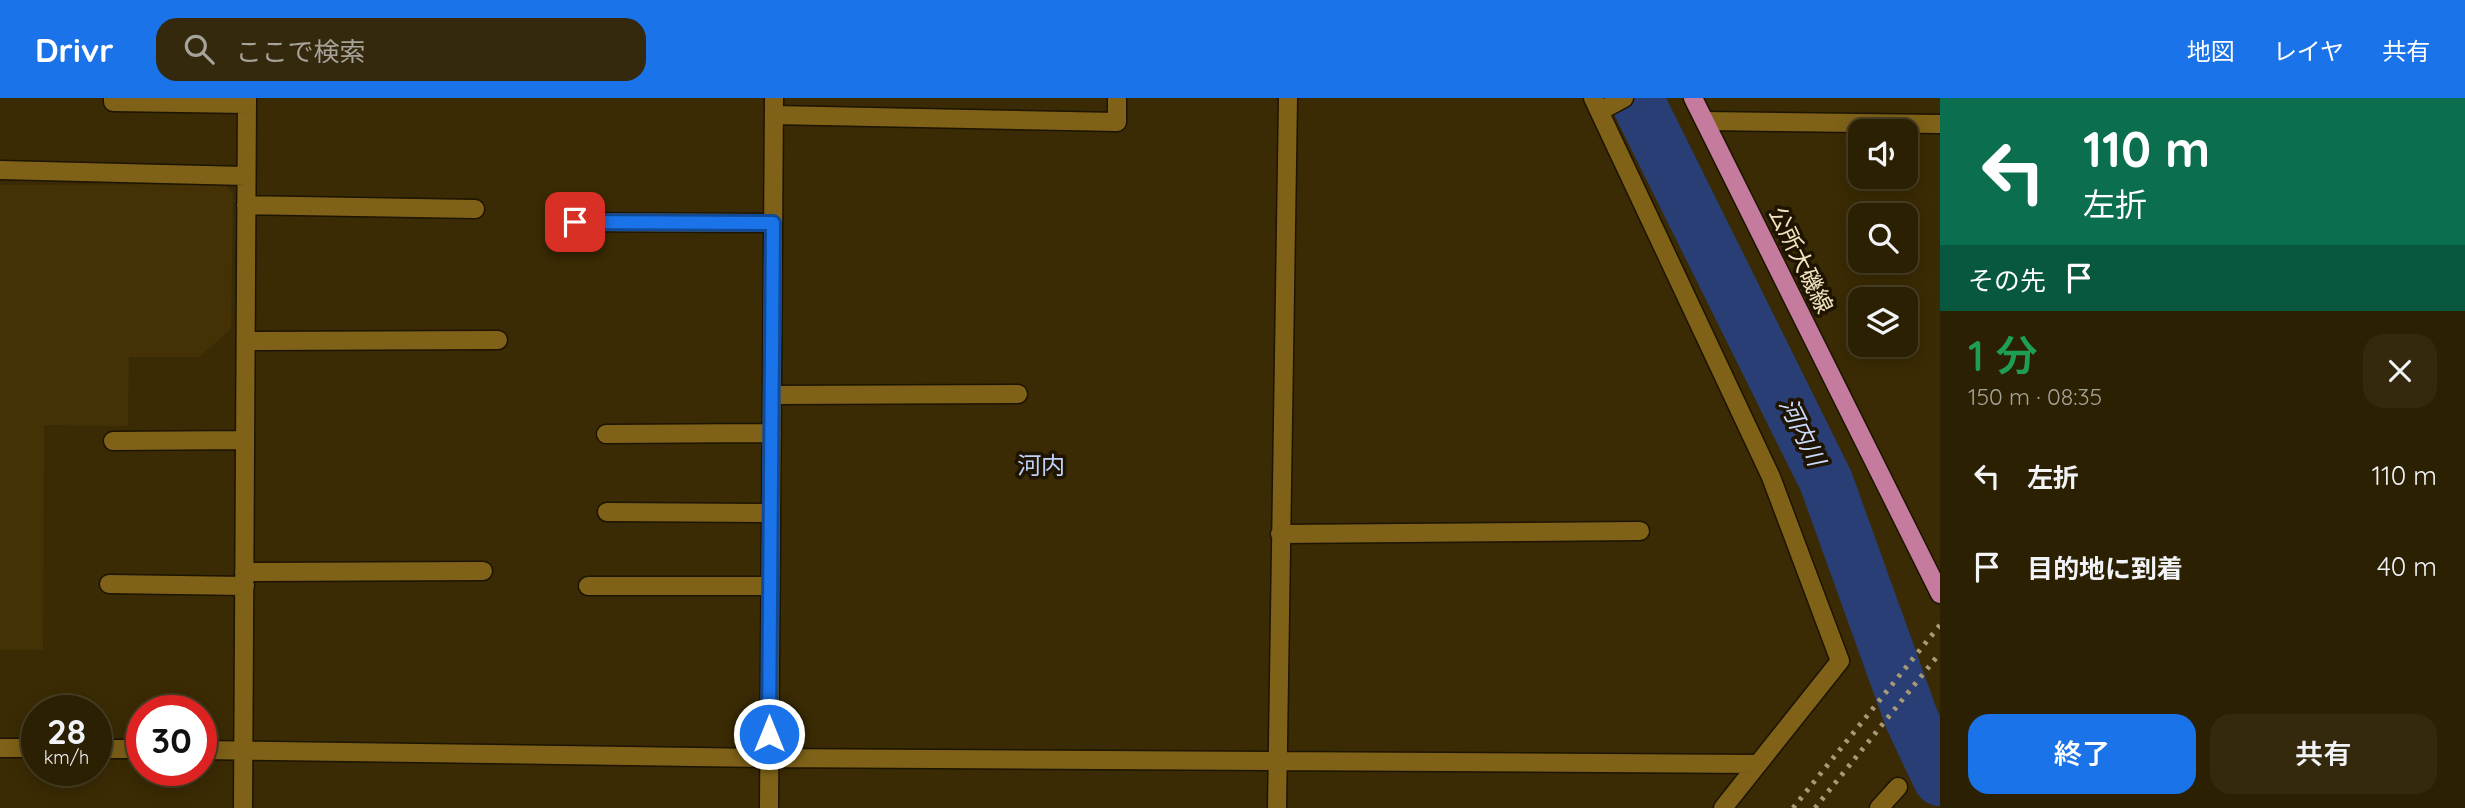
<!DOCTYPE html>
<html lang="ja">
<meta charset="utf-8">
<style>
:root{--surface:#2c2003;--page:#34280d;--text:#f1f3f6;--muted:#a6a39a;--line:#483e25;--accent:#1a73e8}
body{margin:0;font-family:Quicksand,"Noto Sans JP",sans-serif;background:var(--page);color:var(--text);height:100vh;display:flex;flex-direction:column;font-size:26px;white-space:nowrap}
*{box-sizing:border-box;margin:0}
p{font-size:23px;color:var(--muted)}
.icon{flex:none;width:38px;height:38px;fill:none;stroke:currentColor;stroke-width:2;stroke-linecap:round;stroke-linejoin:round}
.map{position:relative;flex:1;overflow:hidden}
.panel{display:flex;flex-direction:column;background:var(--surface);width:525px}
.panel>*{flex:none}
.hud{background:#0b6e4f;color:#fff;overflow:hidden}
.controls{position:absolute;left:1848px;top:21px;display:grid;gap:14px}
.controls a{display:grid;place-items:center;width:70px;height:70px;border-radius:14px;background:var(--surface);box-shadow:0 4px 18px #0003,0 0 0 2px var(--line);font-size:35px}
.speed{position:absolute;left:21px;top:597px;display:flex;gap:14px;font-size:35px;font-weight:700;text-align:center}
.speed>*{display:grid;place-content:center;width:91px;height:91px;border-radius:50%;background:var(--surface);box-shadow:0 4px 18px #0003,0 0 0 2px var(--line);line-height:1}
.speed small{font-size:18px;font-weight:400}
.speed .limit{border:10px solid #d22;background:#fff;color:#111}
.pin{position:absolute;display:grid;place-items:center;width:60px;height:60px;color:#fff;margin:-30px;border-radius:14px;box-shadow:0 4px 10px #0006}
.me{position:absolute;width:77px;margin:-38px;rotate:0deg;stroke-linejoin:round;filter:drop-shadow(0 0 5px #0008)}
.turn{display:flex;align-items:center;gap:24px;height:147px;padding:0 28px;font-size:32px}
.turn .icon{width:91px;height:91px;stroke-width:2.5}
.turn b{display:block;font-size:49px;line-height:60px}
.then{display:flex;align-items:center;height:66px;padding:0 28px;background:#0003;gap:14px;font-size:26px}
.round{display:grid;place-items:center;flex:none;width:74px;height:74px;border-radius:21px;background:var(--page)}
.summary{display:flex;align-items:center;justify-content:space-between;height:119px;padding:0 28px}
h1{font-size:42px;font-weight:600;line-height:52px;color:#1e9e55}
.cta{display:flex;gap:14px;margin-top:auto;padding:14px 28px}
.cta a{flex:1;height:80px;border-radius:21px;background:var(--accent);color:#fff;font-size:28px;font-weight:600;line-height:80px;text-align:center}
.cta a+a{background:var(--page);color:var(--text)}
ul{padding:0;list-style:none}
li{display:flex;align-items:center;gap:21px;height:91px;padding:0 28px}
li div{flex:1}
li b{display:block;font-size:26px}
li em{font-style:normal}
header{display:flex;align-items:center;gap:42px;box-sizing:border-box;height:98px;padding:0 35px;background:var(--accent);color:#fff}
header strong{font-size:33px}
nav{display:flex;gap:38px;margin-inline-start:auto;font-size:24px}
.search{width:490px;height:63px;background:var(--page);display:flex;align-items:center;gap:18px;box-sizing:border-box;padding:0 24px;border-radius:21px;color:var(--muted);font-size:26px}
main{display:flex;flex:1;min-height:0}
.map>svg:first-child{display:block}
.built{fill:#443206}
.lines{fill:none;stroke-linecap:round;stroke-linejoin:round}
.river{stroke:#293e75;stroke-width:54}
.minor-casing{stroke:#1d1401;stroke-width:21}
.major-casing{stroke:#1d1401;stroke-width:21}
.minor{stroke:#7f6218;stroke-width:18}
.major{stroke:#c47b9d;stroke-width:18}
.rail{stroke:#a99a76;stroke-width:5;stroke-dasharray:3.5 7;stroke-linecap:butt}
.route-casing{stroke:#114b97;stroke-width:18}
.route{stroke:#1a73e8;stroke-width:12}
.labels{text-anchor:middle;stroke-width:7;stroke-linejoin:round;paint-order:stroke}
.street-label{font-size:23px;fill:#f2e3c1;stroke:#1f1400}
.water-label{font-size:24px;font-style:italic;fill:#cadafd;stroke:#1f1400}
.neighbourhood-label{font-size:24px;fill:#bfd1fa;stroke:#1f1400}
</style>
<header>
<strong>Drivr</strong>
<div class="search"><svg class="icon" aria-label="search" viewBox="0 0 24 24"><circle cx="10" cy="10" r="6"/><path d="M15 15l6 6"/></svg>ここで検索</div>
<nav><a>地図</a><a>レイヤ</a><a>共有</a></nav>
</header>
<main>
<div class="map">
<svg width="1940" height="710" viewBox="0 0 1940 710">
<rect width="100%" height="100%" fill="#3a2b04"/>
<path class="built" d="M224,86L233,96L231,231L199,259H129L128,328L44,327L43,552H0V87Z"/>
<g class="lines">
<path class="river" d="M1636,0L1826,383L1912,622L1940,681"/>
<g class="minor-casing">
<path id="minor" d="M113,0V4L247,6
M1593,0L1771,379L1840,563L1723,710
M1600,13L1624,0
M774,17L1117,24V0
M1705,23L1940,26
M0,72L246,78
M246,107L475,111
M575,124L773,125
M246,243L498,242
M772,297L1018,296
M606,336L772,335
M113,343L245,342
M607,414L771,415
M1280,436L1640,433
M244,474L483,473
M109,486L245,488
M588,488H770
M0,650H37
M96,651H142
M201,652L769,660L1758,666
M243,710L247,0
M769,710L774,0
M1277,710L1288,0
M1879,710L1898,689"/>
</g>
<g class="major-casing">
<path id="major" d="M1693,0L1940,496"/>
</g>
<use href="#minor" class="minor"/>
<use href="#major" class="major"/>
<path class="rail" d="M1793,710L1940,527
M1815,710L1940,555"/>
</g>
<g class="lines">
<g class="route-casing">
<path id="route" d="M575,124L773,125L769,636"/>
</g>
<use href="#route" class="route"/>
</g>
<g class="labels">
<g class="street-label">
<text transform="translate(1801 162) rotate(64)" y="8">公所大磯線</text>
</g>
<g class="water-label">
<text transform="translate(1802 334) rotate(64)" y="8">河内川</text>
</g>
<g class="neighbourhood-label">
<text x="1041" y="376">河内</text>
</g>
</g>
</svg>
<div class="controls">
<a><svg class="icon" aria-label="sound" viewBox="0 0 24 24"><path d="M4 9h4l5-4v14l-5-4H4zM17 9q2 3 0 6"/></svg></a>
<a><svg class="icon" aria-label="search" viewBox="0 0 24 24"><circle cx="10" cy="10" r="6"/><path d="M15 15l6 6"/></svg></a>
<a><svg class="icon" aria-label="layers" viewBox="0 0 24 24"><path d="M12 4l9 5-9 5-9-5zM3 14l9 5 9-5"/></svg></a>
</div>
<div class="speed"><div>28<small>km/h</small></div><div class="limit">30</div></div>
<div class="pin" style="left:575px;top:124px;background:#d93025"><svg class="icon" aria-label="arrive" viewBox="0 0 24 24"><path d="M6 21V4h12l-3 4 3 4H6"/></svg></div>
<svg class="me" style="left:769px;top:636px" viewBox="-20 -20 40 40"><circle r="17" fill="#1a73e8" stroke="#fff" stroke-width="3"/><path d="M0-11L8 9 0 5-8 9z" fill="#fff"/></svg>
</div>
<section class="panel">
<div class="hud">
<div class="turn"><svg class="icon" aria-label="left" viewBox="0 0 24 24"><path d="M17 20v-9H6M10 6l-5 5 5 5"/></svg><div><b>110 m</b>左折</div></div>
<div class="then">その先<svg class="icon" aria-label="arrive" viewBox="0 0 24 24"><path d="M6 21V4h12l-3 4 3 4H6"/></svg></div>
</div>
<div class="summary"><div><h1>1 分</h1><p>150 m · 08:35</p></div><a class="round"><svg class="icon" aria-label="close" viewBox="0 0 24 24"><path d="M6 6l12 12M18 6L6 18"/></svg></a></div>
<ul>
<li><svg class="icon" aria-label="left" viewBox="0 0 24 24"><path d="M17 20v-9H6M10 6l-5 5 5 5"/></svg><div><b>左折</b></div><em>110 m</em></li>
<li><svg class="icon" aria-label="arrive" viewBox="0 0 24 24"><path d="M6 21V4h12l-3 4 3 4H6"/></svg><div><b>目的地に到着</b></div><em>40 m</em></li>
</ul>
<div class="cta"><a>終了</a><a>共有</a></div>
</section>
</main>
